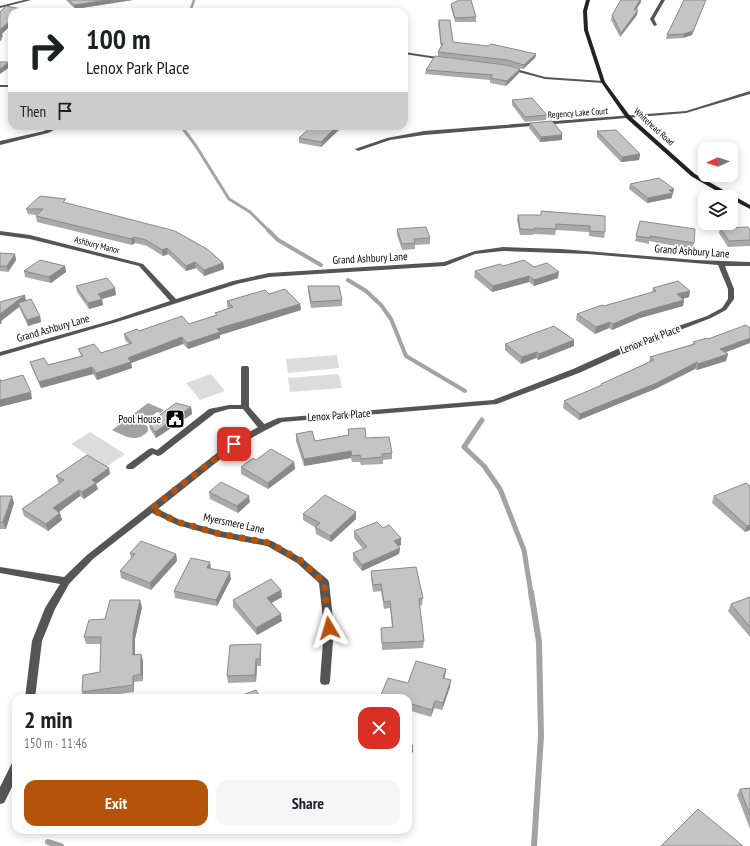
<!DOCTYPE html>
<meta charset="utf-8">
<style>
:root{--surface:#fff;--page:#f6f6f6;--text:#202124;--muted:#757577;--accent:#b45309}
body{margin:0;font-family:"PT Sans Narrow",sans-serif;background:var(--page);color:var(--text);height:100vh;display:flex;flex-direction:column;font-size:15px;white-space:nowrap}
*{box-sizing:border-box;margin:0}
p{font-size:13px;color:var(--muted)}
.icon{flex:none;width:22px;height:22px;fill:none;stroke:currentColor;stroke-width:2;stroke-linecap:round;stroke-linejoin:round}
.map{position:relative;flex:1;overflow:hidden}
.panel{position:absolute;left:12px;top:694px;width:400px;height:140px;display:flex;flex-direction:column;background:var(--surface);border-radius:12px;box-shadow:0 2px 10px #0003}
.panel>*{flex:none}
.top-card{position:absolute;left:8px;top:8px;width:400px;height:122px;border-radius:12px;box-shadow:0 2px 10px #0003;background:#fff;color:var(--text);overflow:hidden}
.needle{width:26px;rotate:267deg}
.controls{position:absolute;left:698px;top:142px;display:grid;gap:8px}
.controls a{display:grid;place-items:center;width:40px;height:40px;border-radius:8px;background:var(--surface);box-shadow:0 2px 10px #0003;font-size:20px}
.pin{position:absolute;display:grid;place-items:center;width:34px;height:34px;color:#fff;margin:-17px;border-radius:8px;box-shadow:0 2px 6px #0006}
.me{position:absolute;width:44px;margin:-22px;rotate:353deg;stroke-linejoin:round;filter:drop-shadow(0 0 3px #0008)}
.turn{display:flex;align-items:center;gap:14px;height:84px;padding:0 12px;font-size:18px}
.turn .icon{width:52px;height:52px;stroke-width:2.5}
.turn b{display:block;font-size:28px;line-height:34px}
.then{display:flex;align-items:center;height:38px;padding:0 12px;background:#0003;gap:8px;font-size:15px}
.round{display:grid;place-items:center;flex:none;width:42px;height:42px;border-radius:12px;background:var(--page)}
.head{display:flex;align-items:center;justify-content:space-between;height:68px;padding:0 12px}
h1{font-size:24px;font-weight:700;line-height:30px}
.cta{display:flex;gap:8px;margin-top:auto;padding:8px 12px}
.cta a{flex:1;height:46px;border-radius:12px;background:var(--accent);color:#fff;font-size:16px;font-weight:700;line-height:46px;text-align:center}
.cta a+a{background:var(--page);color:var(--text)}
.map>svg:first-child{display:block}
.green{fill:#dcdcdc}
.water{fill:#a3a3a3}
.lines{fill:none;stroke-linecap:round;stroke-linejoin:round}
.stream-far4{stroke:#a3a3a3;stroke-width:2.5}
.stream-far3{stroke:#a3a3a3;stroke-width:3}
.stream-far2{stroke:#a3a3a3;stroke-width:4}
.stream-far1{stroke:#a3a3a3;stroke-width:5}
.stream{stroke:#a3a3a3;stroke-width:6}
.lane{fill:#555;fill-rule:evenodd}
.street{fill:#555;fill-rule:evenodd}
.secondary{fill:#222;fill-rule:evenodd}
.wall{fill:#a9a9a9}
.shaded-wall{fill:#898989}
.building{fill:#c4c4c4;stroke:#898989}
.route{stroke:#b45309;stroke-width:7;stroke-dasharray:0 12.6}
.labels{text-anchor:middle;stroke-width:3.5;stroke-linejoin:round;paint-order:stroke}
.far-street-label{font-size:9px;fill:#000;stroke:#fff}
.street-label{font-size:11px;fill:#000;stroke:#fff}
.poi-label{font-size:11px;fill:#000;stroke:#fff;text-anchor:end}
</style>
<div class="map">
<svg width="750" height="846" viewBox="0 0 750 846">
<rect width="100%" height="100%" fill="#fff"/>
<path class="green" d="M337,355L339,368L288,373L286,359Z
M211,374L225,391L200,400L186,383Z
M339,374L342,388L290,392L288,378Z
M90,432L125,454L106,467L71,444Z"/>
<path class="water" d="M148,403L164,410L160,413L157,412L143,423L148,427V431C137,444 124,436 112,430Z"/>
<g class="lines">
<path class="stream-far4" d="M190,12L194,0"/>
<path class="stream-far3" d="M181,126L196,146L229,199L250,212L269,231"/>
<path class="stream-far2" d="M268,230L278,240L321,265
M348,280L366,291L381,305L391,319L406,356L465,391"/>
<path class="stream-far1" d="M482,420L464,447L484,466L500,489L524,550L531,593"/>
<path class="stream" d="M531,592L539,642L541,736L534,846
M48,842L61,846"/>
<path class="lane" d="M242,366H248L249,368V407L266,426L267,428L266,430H260L243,409H229L215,413L161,455L158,456L153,454L133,469H127L126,467L127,465L149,449L152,448L157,450L209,409L229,405H241V368Z"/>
<path class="street" d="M24,0H31L0,8V6Z
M661,0H665L654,19L657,25L654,26L650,19Z
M404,52L444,58L446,59L444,60L404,54Z
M509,67L545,77L603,81L605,82L603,83L545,79L507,69V67Z
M0,85H12V87H0Z
M750,91V94L686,113L424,135L390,140L358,151L355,149L387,138L424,131L686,111Z
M55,126H62L48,133L0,145V141L44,131Z
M0,231L30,235L143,264L176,299L233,281L269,273L444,262L475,251L503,247L561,249L696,260L750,262V266H725L734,289V299L726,310L711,318L639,346L579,373L497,404L282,422L266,430L237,446L158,509L180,520L220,531L272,541L303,559L327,579L329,582L334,628L330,681L329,684L325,685L321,684L320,681L324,628L319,583L297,563L267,546L220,537L177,525L152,513L93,559L69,584L55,609L42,641L35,698H25L32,641L45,608L60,584L0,573V567L64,577L87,555L231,442L260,426L278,418L493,400L573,369L633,342L707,316L722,308L728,299V289L718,265L588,254L503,251L475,254L445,266L269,277L237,284L117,322L0,356V352L113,320L170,301L139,266L30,239L0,235Z
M16,762V779L4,803L0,804V787L12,763Z"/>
<path class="secondary" d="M586,0H590L587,11L588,30L605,82L630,116L695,174L750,205V209L731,199V197H727L691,176L626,118L601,82L584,30L583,11Z"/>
</g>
<path class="wall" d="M66,0H133L75,9Z
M621,0H641V2L636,10L637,15L620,37L611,20L612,15Z
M684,0L692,35L683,38L666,39L667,35Z
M451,4L476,17V22H455L451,8Z
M439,20L453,42L536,54L535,58L523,69L506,65L438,56V52L441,47L438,24Z
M426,70L519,73L506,86L490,83V80L425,74Z
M512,100L547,115L546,120L525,122L512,105Z
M530,123L562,133V140L540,142L529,128Z
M312,126H343L321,147L299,143V138Z
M597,131L640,154L639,160L621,162L597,137Z
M630,184L673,194L672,195V198L647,203L629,189Z
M67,203L223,263L224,269L204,276L196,268L186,271L168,254L163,256L147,246L135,243L132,245L37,222L36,216L37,215L28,214L26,209Z
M541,211L605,216V232L604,238L589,236V232L556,230L555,235L533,234V235H520L517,220L518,215H541Z
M640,221L694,243L692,249L649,241V244L635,241Z
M720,228L750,230V246L728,247L719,233Z
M397,229L430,238V244L415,245V249L402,250L397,235Z
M0,253L16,260L8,272L0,271Z
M65,266L66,272L51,283L25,277L24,271Z
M503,266L534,267L558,278L534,286L529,282L492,292L474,277L475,271Z
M76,286L115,288L116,295L102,299L103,305L89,309L77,292Z
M308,286L342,300V306L311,308L308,292Z
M653,288L690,291L689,297L682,299L684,300L683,306L640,318L612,330L609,328L595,334L576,320L577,314L652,292Z
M269,294L300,304L301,310L220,335V338L188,349L183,344L131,363L132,368L97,380L93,374L41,388L32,368L30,362L48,365L81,356L78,349L101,353L129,344L125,340L124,334L139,331L189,324L216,315L215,313L229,308L227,307V301Z
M26,301L40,316L41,322L28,326L20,309L19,307L1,321L2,323L0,324V302Z
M574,340V346L538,360L536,358L521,364L505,350V344Z
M693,342L725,352L728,354L726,361L697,370L695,369L655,389L579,420L563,408L564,401L600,386L601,384L649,362L650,357L693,344Z
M191,407L192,414L156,438L150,429L149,423Z
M348,429L366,438L392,453V459L383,460V464L361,465L360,462H352L351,458L304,466L296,441V434L315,441L348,435Z
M256,460L294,462L295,469L268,489L241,474V467Z
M110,474L96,484L98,489L84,499L80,496L59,512L62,520L48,531L24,516L22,509L59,483L58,482L56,476Z
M750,486V530L745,532L712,503L714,496Z
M209,492L250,502L238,513L210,499Z
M0,496L14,503L6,529H0Z
M303,514L356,519L331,542L316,534L315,527L303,520Z
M383,528L401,545L398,546L400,548L399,554L362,571L353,560V553L363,549L354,538V531Z
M130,553L176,554L177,561L151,590L121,578L120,571L131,558Z
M211,569L231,579L217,606L175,598L174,591Z
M371,571L423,598L422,605L419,606L424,641L423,648L382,650L381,628L392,627L390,608L384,609L381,591L373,592L371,578Z
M281,590L282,597L271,603L282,621L257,635L233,607V600Z
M750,597V637L728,611L731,604Z
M142,607L135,639V655L141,654L143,661V681L134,682V692L92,698H84L82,692L100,672L101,644H86L84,637L105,619Z
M261,651V666H257L256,682L228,683L227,676Z
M446,669L445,676L444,679L450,687L442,710L434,708L431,717L408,710V698H381V695L408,683Z
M750,788V829L737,795L740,789Z"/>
<path class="shaded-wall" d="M107,0H133L75,9L74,5Z
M640,0H641V2L633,14L634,10Z
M706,0L692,35L683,38L684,34Z
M638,10L637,15L620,37L621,33Z
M12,19V24L2,34L3,37L1,38L2,40L0,41V30Z
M536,54L535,58L523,69L524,65Z
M9,62L10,67L0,74V69Z
M520,69L519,73L506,86L507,81Z
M337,126H343L321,147V142Z
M562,135V140L540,142L541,137Z
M640,154L639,160L621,162L622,157Z
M674,189L673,194L672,195V198L647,203L648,198L669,190Z
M134,237L135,243L132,245L131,239Z
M167,248L168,254L163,256L162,250Z
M15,254L16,260L8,272L7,266Z
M195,262L196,268L186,271V266Z
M223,263L224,269L204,276V270Z
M65,266L66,272L51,283L49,277Z
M559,272L558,278L534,286V280Z
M529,276V282L492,292L493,286Z
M115,288L116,295L102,299L103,305L89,309L88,303L98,294Z
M690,291L689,297L676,301L677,294Z
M25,295L26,301L18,303L19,307L1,321L2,323L0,324V314Z
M684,300L683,306L640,318L612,330L613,324L641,312Z
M300,304L301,310L220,335V338L188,349L187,343L217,329Z
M40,316L41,322L28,326L27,320Z
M610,322L609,328L595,334L596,327Z
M182,337L183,344L131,363L132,368L97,380L96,373L128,358Z
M750,338V343L719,355L720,349Z
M574,340V346L538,360L539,354Z
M537,352L536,358L521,364L522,357Z
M728,354L726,361L697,370L698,364Z
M697,362L695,369L655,389L579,420L580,414Z
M92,367L93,374L41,388L39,382Z
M31,392L32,399L0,407V400Z
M191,407L192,414L156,438L155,432Z
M351,451V458L304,466V459Z
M294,462L295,469L268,489V483Z
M109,468L110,474L96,484L98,489L84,499L82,492L92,480Z
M79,490L80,496L55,515L53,508Z
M12,496L14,503L6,529L3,522Z
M249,496L250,502L238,513L237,506Z
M356,512V519L331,542L330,536Z
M60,513L62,520L48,531L46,524Z
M750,525V530L745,532L747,526Z
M401,538V545L394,548V541Z
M400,548L399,554L362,571V565Z
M176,554L177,561L151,590L150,583Z
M210,562L211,568H207Z
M230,572L231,579L217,606L216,600Z
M281,590L282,597L268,605L267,598Z
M140,600L142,607L135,639V662L133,655V633Z
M281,614L282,621L257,635L256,628Z
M261,644V666L260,659Z
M141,654L143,661V681L141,674Z
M256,659L257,666L256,682L255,675Z
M446,669L445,676L442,685L443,678Z
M133,676L134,682V692L133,685Z
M451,680L450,687L442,710L443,703Z
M435,701L434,708L431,717L432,710Z
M413,746V752L408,756V749Z"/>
<path class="building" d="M69,0H107L74,5Z
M459,0H471L476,17L455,18L451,4Z
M621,0H640L634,10H638L621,33L612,15Z
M684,0H706L693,31L684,34L667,35Z
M6,6L22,9L19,12H12V19L0,30V12Z
M439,20H450L453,42L488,46L491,44L536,54L524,65L507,60L438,52L443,43L441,44Z
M435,56L506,65L520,69L507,81L490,78L493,75L426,70Z
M0,62H9L0,69Z
M532,98L547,115L525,117L512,100Z
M552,121L562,133H561L562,135L541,137L530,123Z
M312,126H337L321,142L299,138Z
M616,130L640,154L622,157L597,131Z
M659,178L674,189L669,190L673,193L648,198L630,184Z
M40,196L66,199L63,202L175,231L207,249L223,263L204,270L195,262L186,266L167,248L162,250L146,240L134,237L131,239L36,216L43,209H26Z
M541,211L605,216V232L590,231V226L556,224V229L534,228V230L520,229L518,215H541Z
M640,221L695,229L694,243L650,236V238L636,236Z
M426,227L430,238L414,239L415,243L402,244L397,229Z
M748,227L750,230V240L729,241L720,228Z
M0,253L15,254L7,266H0Z
M40,260L65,266L49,277L24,271Z
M524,260L534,267L547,263L559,272L534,280L529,276L493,286L475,271L500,264L503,266Z
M107,278L115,288L98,294L102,299L88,303L76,286Z
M678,281L690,291L677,294L684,300L641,312L613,324L610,322L596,327L577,314L602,305L604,306L656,291L653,288Z
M308,286H339L342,300L311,302Z
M285,289L300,304L217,329L220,332L187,343L182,337L128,358L131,362L96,373L92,367L39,382L30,362L44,358L48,365L83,356L78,349L94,344L101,353L132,343L124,334L137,329L139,331L182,316L189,324L217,315L215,313L233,307L227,301L265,290L269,294Z
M25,295L0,314V302Z
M31,299L40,316L27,320L18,303Z
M746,325L750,328V338L720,349L728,354L698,364L697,362L657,383L580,414L564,401L602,385L601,384L654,360L650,357L695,344L693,342L707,338L708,339Z
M554,326L574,340L539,354L537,352L522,357L505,344Z
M23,375L31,392L0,400V379L1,381Z
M176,403L191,407L155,432L149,423Z
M365,428L366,438L389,437L392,453L382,454L383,457L361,459L360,455L352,456L351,451L304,459L296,434L312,431L315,441L349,435L348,429Z
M271,449L294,462L268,483L241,467L253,458L256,460Z
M87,455L109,468L92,480L96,483L82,492L79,490L53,508L60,513L46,524L22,509L64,480L56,476Z
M221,482L249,496L237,506L209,492Z
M746,483L750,486V525L747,526L714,496Z
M325,495L356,512L330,536L315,527L320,523L303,514Z
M0,496H12L3,522L0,523Z
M377,522L383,528L389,525L401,538L394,541L400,548L362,565L353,553L367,547L354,531Z
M141,541L176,554L150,583L120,571L135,554L130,553Z
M191,558L210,562L207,568L230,572L216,600L174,591Z
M416,567L423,598L419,599L424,641L382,643L381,628L393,627L390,601L384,602L381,584L373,585L371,571Z
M271,579L281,590L267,598L281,614L256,628L233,600Z
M750,597V627L731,604Z
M110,600H140L133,633V655L141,654V674L133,676V685L82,692L83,675L100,672L101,637H84L89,620L105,619Z
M261,644L260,659H256L255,675L227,676L230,645Z
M416,661L446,669L443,678L451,680L443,703L435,701L432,710L408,703V698H390L381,695L388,678L408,683Z
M256,690L260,698H235Z
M408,740L413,746L408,749Z
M750,788V815L740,789Z
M698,809L743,846H661Z"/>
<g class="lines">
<path class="route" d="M234,444L151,509L178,522L220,534L269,543L300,560L324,582L329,628"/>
</g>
<defs>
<g id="civic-square" transform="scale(1)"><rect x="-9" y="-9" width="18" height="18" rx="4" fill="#000" stroke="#fff"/><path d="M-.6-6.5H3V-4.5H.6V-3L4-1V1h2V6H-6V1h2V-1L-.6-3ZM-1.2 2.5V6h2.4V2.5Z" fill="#fff"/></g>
</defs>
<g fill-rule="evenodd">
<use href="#civic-square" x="175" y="419"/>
</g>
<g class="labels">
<g class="far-street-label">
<text transform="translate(578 113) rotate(-4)" y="3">Regency Lake Court</text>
<text transform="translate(654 127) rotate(42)" y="3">Whitehead Road</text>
<text transform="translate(97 245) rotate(14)" y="3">Ashbury Manor</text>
</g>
<g class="street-label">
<text transform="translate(692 251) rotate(4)" y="4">Grand Ashbury Lane</text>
<text transform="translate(370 258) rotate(-3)" y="4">Grand Ashbury Lane</text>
<text transform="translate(53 328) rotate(-16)" y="4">Grand Ashbury Lane</text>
<text transform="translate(650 339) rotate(-21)" y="4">Lenox Park Place</text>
<text transform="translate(339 415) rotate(-4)" y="4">Lenox Park Place</text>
<text transform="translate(234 523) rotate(12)" y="4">Myersmere Lane</text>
</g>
<g class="poi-label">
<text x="161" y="423">Pool House</text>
</g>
</g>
</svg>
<div class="controls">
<a><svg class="needle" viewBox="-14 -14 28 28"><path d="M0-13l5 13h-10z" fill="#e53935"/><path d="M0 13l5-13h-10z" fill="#757577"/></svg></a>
<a><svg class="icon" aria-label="layers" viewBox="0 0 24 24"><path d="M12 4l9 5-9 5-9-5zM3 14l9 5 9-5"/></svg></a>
</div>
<div class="pin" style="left:234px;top:444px;background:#d93025"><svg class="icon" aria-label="arrive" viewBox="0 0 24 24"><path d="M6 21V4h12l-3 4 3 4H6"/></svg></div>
<svg class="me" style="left:329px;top:628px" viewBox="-20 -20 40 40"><path d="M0-17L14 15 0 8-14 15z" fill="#b45309" stroke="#fff" stroke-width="4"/></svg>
<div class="top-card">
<div class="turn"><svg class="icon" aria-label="right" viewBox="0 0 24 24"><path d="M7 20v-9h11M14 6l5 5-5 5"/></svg><div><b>100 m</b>Lenox Park Place</div></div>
<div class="then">Then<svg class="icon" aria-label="arrive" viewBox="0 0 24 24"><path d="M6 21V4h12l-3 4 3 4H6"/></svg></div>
</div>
<section class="panel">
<div class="head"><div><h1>2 min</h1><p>150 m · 11:46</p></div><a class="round" style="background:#d93025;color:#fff"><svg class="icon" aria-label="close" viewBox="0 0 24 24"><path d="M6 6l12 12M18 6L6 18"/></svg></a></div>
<div class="cta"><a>Exit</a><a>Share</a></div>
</section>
</div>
